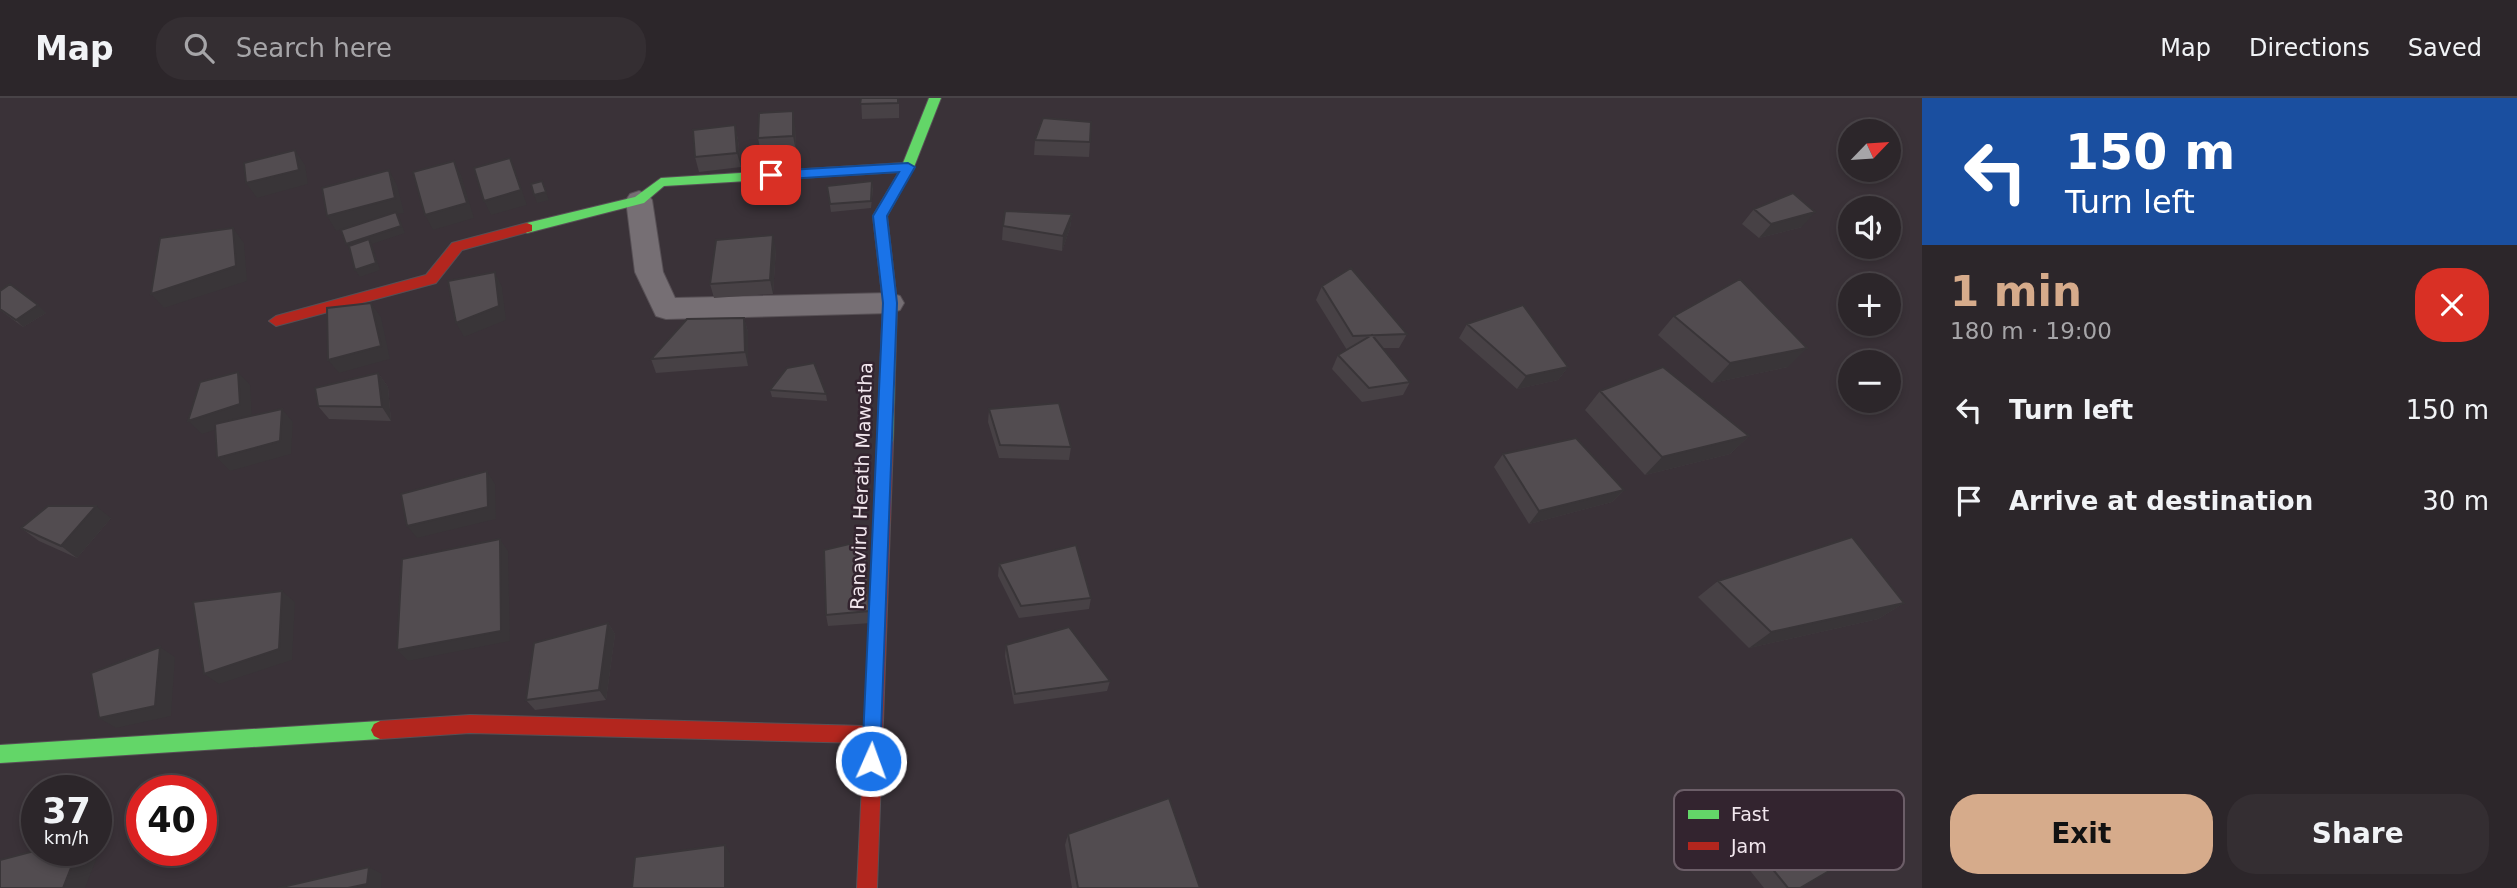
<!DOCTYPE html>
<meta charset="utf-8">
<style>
:root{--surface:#2c262a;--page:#342e32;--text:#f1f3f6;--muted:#a6a5a8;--line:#484347;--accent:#d6ab8b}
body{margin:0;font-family:"DejaVu Sans",sans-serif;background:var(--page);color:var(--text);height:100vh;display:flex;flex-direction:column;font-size:26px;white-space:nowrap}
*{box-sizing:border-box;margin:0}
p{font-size:23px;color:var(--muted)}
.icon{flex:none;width:38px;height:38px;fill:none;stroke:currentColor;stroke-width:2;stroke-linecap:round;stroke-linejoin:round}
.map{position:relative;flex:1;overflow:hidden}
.side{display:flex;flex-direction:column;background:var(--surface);width:595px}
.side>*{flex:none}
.hud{background:#1a4fa0;color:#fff;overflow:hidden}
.needle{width:46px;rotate:65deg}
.fabs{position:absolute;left:1838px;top:21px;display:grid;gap:14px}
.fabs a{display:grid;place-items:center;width:63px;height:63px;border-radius:50%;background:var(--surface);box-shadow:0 4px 10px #0003,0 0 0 2px var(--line);font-size:35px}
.speed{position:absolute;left:21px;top:677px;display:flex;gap:14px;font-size:35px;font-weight:700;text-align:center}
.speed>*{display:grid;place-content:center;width:91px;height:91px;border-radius:50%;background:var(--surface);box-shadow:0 4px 10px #0003,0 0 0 2px var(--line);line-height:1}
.speed small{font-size:18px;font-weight:400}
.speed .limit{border:10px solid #d22;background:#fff;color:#111}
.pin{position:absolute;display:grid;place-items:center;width:60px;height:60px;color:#fff;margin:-30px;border-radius:14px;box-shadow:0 4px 10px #0006}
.me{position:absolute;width:77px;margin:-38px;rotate:2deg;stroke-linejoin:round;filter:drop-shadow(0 0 5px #0008)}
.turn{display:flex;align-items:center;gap:24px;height:147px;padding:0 28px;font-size:32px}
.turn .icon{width:91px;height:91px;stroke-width:2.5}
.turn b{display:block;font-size:49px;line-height:60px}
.round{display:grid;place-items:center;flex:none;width:74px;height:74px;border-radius:28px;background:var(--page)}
.headline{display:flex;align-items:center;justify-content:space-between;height:119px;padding:0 28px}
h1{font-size:42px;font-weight:700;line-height:52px;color:var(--accent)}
.primary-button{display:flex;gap:14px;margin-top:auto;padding:14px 28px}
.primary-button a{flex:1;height:80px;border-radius:28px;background:var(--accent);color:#111;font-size:28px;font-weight:700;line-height:80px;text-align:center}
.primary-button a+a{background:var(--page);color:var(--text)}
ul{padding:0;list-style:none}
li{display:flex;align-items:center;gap:21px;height:91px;padding:0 28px}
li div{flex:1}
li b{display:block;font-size:26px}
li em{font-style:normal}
header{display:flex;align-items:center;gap:42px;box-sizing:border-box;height:98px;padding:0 35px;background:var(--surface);border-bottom:2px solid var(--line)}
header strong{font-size:33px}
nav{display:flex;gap:38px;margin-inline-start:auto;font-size:24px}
.search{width:490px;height:63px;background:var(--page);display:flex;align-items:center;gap:18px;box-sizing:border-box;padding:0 24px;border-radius:28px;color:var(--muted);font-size:26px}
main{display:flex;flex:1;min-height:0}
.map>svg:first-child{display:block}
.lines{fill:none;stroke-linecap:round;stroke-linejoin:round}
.street-casing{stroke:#575055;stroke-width:2}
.fast-casing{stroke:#575055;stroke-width:2}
.jam-casing{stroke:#575055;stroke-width:2}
.street{fill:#766f74;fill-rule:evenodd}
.fast{fill:#63d668;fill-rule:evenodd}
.jam{fill:#b3261e;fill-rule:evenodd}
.wall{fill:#474145}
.shaded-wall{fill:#393538}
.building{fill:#524c50;stroke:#393538;stroke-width:2}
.route{fill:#1a73e8;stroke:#114b97;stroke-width:2}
.labels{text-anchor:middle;stroke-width:5;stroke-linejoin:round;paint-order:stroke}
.street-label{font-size:19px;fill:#f2e7ee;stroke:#33242f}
.key{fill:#33242f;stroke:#6c5e68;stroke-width:2}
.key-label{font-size:19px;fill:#f2e7ee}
</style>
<header>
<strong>Map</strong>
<div class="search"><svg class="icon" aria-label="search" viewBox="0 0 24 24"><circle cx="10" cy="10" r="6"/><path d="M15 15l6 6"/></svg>Search here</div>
<nav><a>Map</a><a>Directions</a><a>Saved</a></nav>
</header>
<main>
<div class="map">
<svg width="1922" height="790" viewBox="0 0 1922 790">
<rect width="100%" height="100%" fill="#3a3238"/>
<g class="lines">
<g class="street-casing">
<path id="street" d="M639,93L648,96L652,102L663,174L675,200L890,195L900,198L904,205L900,212L890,215L666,221L656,218L635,174L626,102L630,96Z"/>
</g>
<g class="fast-casing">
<path id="fast" d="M929,0H941L914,69L887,118L897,205L893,344L890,348H880L877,344L883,205L873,118L899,74L664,88L644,105L527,135L520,130L527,125L635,99L661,80L903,65Z
M380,623L386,626L389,632L386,638L380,641L0,665V647Z"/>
</g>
<g class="jam-casing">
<path id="jam" d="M527,125L532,127V133L462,152L436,185L276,228L269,223L276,218L426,177L452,145Z
M885,338L890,340L893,344L877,790H857L864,645L470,635L380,641L374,638L371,632L374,626L380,623L470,617L865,628L877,344L880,340Z"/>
</g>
<use href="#street" class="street"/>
<use href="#fast" class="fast"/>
<use href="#jam" class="jam"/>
</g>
<path class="wall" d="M861,0H899V20L862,21Z
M735,27L738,42L741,69L699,74L695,59Z
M795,28L796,53L761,55L758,40Z
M1035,42L1090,44L1089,59L1034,57Z
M872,83L873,91L871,110L831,114L827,88Z
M1754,111L1802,129L1759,140L1742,126Z
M1072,116L1070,130L1062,153L1002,142L1003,128Z
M776,151L773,196L714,200L710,186Z
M1322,188L1407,236L1399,250H1383L1410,284L1403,297L1362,304L1332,271L1338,257L1347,252L1316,202Z
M0,193L46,215L23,229L0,212Z
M1674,218L1788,269L1712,285L1658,237Z
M744,220L748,234V268L656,275L651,261Z
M1467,226L1568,269L1558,282L1517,291L1459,240Z
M378,275L388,289L391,323L329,321L318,308Z
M770,292L826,296L827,303L772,299Z
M1600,293L1749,338L1730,356L1645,377L1585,312Z
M989,311L1071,349L1069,362L999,360L988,324Z
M1503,356L1624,392L1612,404L1529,426L1494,369Z
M111,420L77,460L39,443L21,430Z
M867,454L871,525L828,528L826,517Z
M999,466L1091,500L1089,511L1019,520L998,478Z
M1718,483L1904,505L1878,521L1749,550L1698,499Z
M608,525L615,536L606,602L535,612L526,602Z
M1006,547L1110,583L1107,593L1014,606L1005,558Z
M1775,698L1800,790H1764L1719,734L1758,707Z
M1068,736L1200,790H1072L1065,747Z"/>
<path class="shaded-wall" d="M793,13L795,28L796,53L793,38Z
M735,27L738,42L741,69L737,55Z
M295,52L305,67L308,86L257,100L246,85Z
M510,60L516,75L527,107L491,117L484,103Z
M454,63L461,77L474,120L433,132L425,117Z
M389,72L397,87L404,115L398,116L405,135L372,146L380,172L360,179L355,172L351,153L346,146L397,116L336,133L327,118Z
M542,83L549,102L537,105L534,97Z
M1815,114L1802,129L1759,140L1771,126Z
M1072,116L1070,130L1062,153L1063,138Z
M233,130L244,145L247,183L164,210L151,196Z
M773,137L776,151L773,196L770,182Z
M495,174L502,189L506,222L464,239L456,225Z
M371,205L381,219L390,261L339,275L328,262Z
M38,207L46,215L23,229L16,222Z
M744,220L748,234V268L745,254Z
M1807,250L1788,269L1712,285L1730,265Z
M1568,269L1558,282L1517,291L1526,278Z
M238,274L250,287L252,320L202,336L188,323Z
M378,275L388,289L391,323L382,309Z
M282,311L293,324L291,356L230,373L217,360Z
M1749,338L1730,356L1645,377L1662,359Z
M487,373L495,386L496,421L417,440L407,428Z
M1624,392L1612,404L1529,426L1539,413Z
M96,408L111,420L77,460L61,448Z
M500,441L508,453L510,543L408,563L397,552Z
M866,442L867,454L871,525L869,513Z
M282,493L295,504L292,562L219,586L204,576Z
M1904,505L1878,521L1749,550L1771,534Z
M608,525L615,536L606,602L599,592Z
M160,549L175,559L171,618L116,630L99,620Z
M96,747L101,749L85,790H63L78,752H96Z
M725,747L730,755V790H725Z
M369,769L382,776L381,790H348Z"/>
<path class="building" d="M861,0H898V5L860,6Z
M793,13V38L758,40L759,15Z
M1043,20L1091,24L1090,44L1035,42Z
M735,27L737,55L695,59L693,32Z
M295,52L299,72L246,85L244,65Z
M510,60L521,92L484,103L474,70Z
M454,63L467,105L425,117L413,74Z
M389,72L395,100L327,118L322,90Z
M542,83L546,94L534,97L531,86Z
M872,83L871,103L830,106L827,88Z
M1793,95L1815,114L1771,126L1754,111Z
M1005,113L1072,116L1063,138L1003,128Z
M396,114L401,128L346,146L341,132Z
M233,130L236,168L151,196L160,140Z
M773,137L770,182L710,186L716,142Z
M369,141L376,165L355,172L349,148Z
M1351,170L1407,236L1353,238L1322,188Z
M495,174L499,208L456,225L448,183Z
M1740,181L1807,250L1730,265L1674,218Z
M10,186L38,207L16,222L0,211V193Z
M371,205L381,248L328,262L327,210Z
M1523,207L1568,269L1526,278L1467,226Z
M744,220L745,254L651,261L687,221Z
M1372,237L1410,284L1369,290L1338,257Z
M814,265L826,296L770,292L787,270Z
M1663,269L1749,338L1662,359L1600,293Z
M238,274L240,306L188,323L200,284Z
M378,275L382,309L318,308L315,290Z
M1059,305L1071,349L1000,347L989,311Z
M282,311L280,343L217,360L215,326Z
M1576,340L1624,392L1539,413L1503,356Z
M487,373L488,409L407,428L401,396Z
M48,408H96L61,448L21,430Z
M1852,439L1904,505L1771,534L1718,483Z
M500,441L501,533L397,552L402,461Z
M866,442L869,513L826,517L824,452Z
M1076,447L1091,500L1021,508L999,466Z
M282,493L279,551L204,576L193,504Z
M608,525L599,592L526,602L534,545Z
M1069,529L1110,583L1015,596L1006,547Z
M160,549L155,608L99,620L91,575Z
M1775,698L1829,773L1800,790H1788L1736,726Z
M1169,700L1200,790H1078L1068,736Z
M725,747V790H632L635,759Z
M38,752H78L63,790H0V762Z
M369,769L367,786L348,790H278Z"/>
<path class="route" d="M908,65L915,69L887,118L897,205L880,663L877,669L871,672L864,669L862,663L883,205L873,118L899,74L771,82L765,77L771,73Z"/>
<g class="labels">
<g class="street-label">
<text transform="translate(861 388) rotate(-88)" y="7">Ranaviru Herath Mawatha</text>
</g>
</g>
<rect x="1674" y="692" width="230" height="80" rx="10" class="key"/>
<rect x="1688" y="712" width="31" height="9" fill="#63d668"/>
<rect x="1688" y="744" width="31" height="8" fill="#b3261e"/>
<g class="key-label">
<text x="1731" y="723">Fast</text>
<text x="1731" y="755">Jam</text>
</g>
</svg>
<div class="fabs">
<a><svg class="needle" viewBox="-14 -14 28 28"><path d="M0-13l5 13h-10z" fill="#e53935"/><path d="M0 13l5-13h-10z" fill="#a6a5a8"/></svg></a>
<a><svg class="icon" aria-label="sound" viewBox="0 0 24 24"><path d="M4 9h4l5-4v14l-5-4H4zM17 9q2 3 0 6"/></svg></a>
<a>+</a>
<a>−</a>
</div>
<div class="speed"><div>37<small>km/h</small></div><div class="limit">40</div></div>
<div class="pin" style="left:771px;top:77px;background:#d93025"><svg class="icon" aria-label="arrive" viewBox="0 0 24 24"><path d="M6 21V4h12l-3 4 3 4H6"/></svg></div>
<svg class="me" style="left:871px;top:663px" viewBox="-20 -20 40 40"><circle r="17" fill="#1a73e8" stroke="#fff" stroke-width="3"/><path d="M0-11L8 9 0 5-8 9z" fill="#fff"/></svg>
</div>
<section class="side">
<div class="hud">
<div class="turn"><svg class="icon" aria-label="left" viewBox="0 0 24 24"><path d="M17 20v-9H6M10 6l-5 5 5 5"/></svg><div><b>150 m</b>Turn left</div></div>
</div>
<div class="headline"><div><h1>1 min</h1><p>180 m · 19:00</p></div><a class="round" style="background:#d93025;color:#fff"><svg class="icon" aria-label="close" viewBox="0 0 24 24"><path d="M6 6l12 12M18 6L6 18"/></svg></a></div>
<ul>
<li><svg class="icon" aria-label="left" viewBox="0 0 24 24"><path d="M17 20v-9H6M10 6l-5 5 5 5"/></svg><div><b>Turn left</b></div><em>150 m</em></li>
<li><svg class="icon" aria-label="arrive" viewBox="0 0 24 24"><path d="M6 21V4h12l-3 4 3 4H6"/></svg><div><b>Arrive at destination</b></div><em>30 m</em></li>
</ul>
<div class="primary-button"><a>Exit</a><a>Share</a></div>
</section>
</main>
